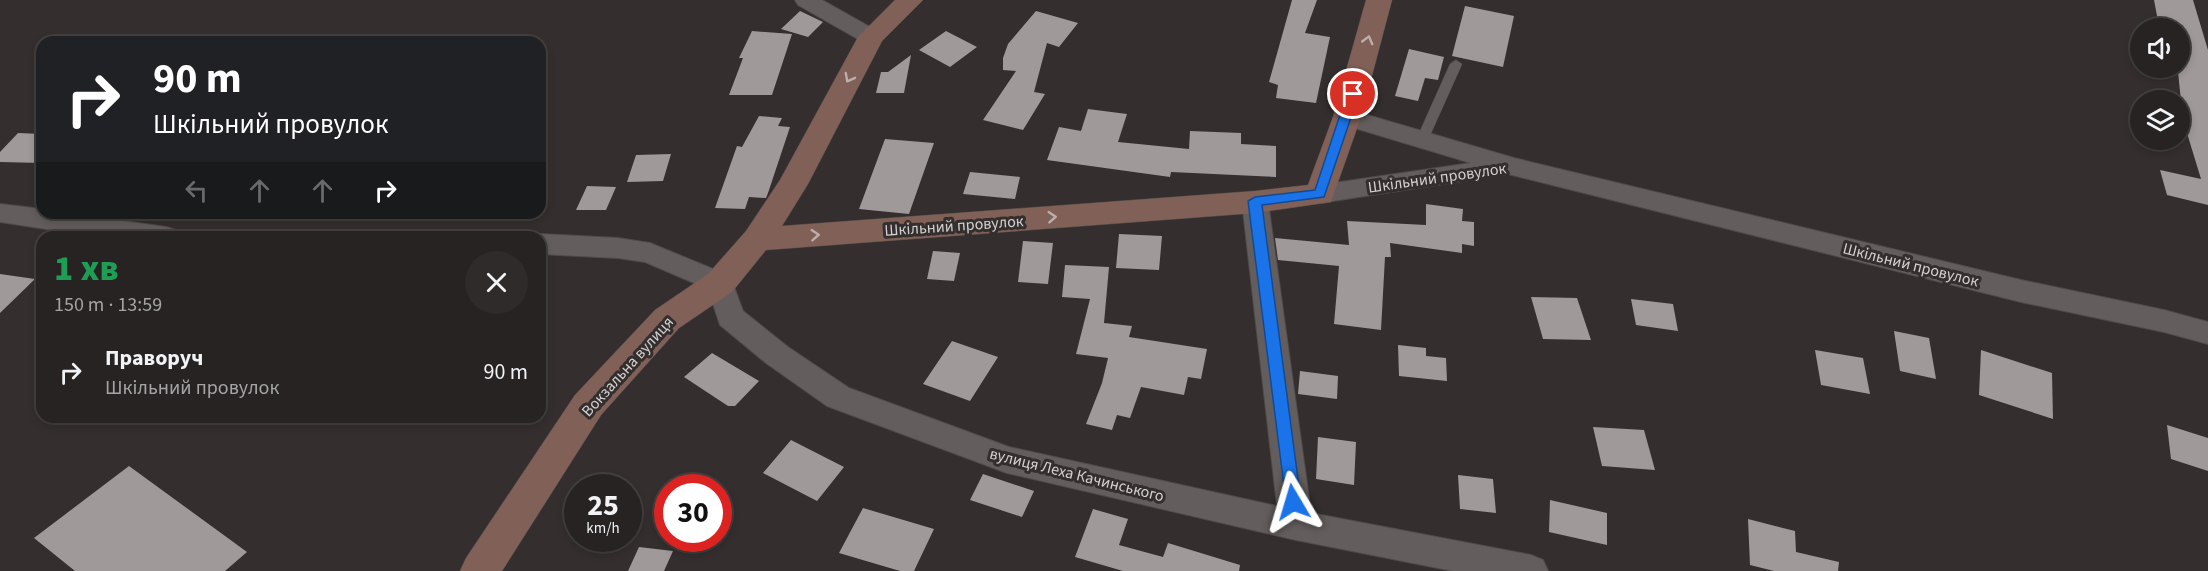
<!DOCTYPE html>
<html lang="uk">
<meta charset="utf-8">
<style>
:root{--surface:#272322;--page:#2f2b2a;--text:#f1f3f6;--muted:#a4a4a5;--line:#434040}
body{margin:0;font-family:"Source Sans 3",sans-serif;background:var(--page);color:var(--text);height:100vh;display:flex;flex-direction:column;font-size:22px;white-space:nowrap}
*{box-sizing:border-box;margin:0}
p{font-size:20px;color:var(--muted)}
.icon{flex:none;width:33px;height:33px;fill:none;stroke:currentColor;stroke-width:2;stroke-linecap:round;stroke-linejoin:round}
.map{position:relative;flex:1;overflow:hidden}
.sheet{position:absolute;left:36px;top:231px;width:510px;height:192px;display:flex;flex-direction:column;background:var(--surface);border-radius:18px;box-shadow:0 3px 9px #0003,0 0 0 2px var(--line)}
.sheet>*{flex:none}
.guide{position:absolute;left:36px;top:36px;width:510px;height:183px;border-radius:18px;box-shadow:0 3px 9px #0003,0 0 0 2px var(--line);background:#202124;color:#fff;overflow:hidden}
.buttons{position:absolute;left:2130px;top:18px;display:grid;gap:12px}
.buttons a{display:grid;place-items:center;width:60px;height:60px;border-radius:50%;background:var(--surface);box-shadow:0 3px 9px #0003,0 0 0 2px var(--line);font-size:30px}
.speed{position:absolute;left:564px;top:474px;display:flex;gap:12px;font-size:30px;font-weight:700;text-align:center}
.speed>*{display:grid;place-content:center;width:78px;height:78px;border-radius:50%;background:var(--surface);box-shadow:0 3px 9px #0003,0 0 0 2px var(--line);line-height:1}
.speed small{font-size:15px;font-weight:400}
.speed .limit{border:9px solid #d22;background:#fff;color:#111}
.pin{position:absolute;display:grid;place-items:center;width:51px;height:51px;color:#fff;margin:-26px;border:3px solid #fff;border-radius:50%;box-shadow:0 2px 6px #0007}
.me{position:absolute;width:66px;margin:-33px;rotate:353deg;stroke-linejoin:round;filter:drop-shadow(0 0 4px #0008)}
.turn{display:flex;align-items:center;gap:21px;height:126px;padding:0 18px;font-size:27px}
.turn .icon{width:78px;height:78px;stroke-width:2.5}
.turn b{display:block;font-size:42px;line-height:51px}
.lanes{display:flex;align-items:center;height:57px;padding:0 18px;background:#0003;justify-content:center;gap:30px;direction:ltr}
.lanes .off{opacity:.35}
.round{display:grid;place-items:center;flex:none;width:63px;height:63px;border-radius:32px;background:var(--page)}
.overview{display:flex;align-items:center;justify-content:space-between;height:102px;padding:0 18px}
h1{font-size:36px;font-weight:800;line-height:45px;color:#1e9e55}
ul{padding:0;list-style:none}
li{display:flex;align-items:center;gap:18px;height:78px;padding:0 18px}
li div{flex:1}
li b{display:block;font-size:22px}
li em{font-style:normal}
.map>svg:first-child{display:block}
.building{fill:#9f9a99}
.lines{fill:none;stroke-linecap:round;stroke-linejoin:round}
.lane-casing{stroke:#4f4b4a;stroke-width:1}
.street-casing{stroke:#4f4b4a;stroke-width:2}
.secondary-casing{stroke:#4f4b4a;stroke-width:1}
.lane{fill:#635e5d;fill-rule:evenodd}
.street{fill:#635e5d;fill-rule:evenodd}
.secondary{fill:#806057;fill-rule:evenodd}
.oneway{stroke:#baafac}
.route{fill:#1a73e8;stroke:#114b97;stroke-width:1.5}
.labels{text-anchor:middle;stroke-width:6;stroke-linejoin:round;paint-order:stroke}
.street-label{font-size:16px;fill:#d3d1d0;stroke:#342f2e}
</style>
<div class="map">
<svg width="2208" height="571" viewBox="0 0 2208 571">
<rect width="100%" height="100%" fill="#342f2e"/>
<path class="building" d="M1292,0H1317L1305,33L1330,37L1316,103L1276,98L1278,85L1269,82Z
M2154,0H2193L2208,50V205L2167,195L2160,170L2201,179L2183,120L2178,72L2180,73V25L2158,21Z
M1465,6L1514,16L1503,67L1452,56Z
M800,11L823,22L808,37L781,29Z
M1036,11L1078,23L1059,47L1047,43L1034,92L1045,94L1023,130L983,120L1016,71L1003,70V58L1008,44Z
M752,31L792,34L772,95H729L743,58H739Z
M946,31L977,47L950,67L919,50Z
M1409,49L1444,57L1438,80L1425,78L1418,101L1395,96Z
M911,55L904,93H876L881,72H888Z
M1088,109L1127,114L1118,142L1189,149L1190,131L1241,133V144L1276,146V177L1171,172L1170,177L1047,160L1059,127L1081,131Z
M759,116L782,118L778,126L790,127L768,193L766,198L749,197L745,209L715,208L737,146L742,147Z
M18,133L42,134V163L0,162V152Z
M885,139L934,143L909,214L859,209Z
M671,154L663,181L627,182L636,155Z
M970,172L1020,177L1015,199L963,194Z
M587,186L616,187L606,210H576Z
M1426,204L1463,209L1462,221L1474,222V246L1462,244V253L1390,243L1391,257H1385L1381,330L1334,324L1339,266L1278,260L1275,238L1349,245L1347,221L1426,225Z
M1119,234L1162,236L1159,270L1116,268Z
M1023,241L1053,243L1048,284L1018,282Z
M933,251L960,253L954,281L927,279Z
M1065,265L1109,267L1104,323L1132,326L1129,337L1207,349L1201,379L1188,377L1184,395L1141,387L1130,418L1117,415L1112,430L1086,424L1102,383L1108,358L1076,354L1090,299L1062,297Z
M0,274L35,279L0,313Z
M1531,297L1577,298L1591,340L1543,339Z
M1631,299L1673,304L1678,331L1636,325Z
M1894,331L1929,338L1936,379L1900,371Z
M952,341L998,357L970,401L923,384Z
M1398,345L1426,348V356L1446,358L1447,381L1399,376Z
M1815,350L1863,358L1870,394L1821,385Z
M1981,350L2052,373L2053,419L1979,395Z
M712,353L759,381L735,406H728L684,377Z
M1300,371L1338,376L1337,399L1298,394Z
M2167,425L2208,438V471L2171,459Z
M1593,427L1644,430L1655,470L1602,466Z
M1318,437L1356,442L1354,485L1316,479Z
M791,440L844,467L817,501L763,473Z
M129,466L247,552L225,571H75L34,538Z
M983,474L1034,491L1022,517L970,500Z
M1458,475L1493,479L1496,513L1460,509Z
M1550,500L1607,513V545L1549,532Z
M863,508L934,529L914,571H900L839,553Z
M1093,509L1128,519L1119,545L1163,557L1168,543L1240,565L1239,571H1123L1075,557Z
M1748,519L1795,531L1796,552L1839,562L1838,571H1774L1750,565Z
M639,547L673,551L664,571H628Z"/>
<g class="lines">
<g class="lane-casing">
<path id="lane" d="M1456,60L1462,64L1428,140L1422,144L1418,143L1416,140L1450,64Z"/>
</g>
<g class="street-casing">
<path id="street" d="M795,0H822L879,32L883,37L879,42L871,44L863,42L798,5Z
M1347,109L1514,158L2021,280L2164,310L2208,322V344L2164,332L2021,302L1508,174L1320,203L1311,201L1307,194L1311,187L1320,185L1471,163L1338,123L1335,117L1338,111Z
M1255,193L1264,195L1268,202L1311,513L1531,555L1543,560L1548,571H1453L1296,540L1007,473L827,406L766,363L720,325L708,289L645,262L618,258L540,254V237H530L540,234L618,238L650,243L730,276L743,311L788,347L849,388L1009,447L1277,506L1242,202L1246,195Z
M0,204L42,209V213H67L166,227L176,230L180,237H99L0,222Z"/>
</g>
<g class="secondary-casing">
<path id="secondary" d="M895,0H923L882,41L808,184L782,226L1255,191L1308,185L1333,117L1366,0H1392L1361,117L1331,202L1255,213L766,250L732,292L679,328L601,415L502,571H460L466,558L575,395L655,310L708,274L746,231L780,180L858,37Z"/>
</g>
<use href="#lane" class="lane"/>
<use href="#street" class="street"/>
<use href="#secondary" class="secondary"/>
</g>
<defs><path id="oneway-chevron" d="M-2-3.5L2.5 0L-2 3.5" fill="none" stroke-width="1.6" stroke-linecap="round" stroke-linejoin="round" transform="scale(1.5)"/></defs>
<g class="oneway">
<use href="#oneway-chevron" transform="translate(1368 40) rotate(-75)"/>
<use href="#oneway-chevron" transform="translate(849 78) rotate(118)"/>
<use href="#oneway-chevron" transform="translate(1052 217) rotate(-4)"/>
<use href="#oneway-chevron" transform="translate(815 235) rotate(-4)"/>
</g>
<path class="route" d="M1353,90L1359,94L1324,197L1262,205L1301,502L1299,507L1293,509L1288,507L1286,502L1248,201L1255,197L1315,190L1347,94Z"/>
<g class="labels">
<g class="street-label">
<text transform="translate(1437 177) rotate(-8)" y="6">Шкільний провулок</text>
<text transform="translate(954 225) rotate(-4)" y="6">Шкільний провулок</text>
<text transform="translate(1911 264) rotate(14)" y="6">Шкільний провулок</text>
<text transform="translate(627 366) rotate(-48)" y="6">Вокзальна вулиця</text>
<text transform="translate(1077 474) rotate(14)" y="6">вулиця Леха Качинського</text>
</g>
</g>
</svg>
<div class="buttons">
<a><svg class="icon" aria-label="sound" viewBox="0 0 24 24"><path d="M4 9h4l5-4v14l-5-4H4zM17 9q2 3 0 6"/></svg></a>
<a><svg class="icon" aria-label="layers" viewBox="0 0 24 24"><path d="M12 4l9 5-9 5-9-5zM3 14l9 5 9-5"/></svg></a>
</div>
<div class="speed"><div>25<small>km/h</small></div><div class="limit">30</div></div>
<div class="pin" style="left:1353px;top:94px;background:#d93025"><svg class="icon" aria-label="arrive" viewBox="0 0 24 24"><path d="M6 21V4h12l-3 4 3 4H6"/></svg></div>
<svg class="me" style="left:1293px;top:502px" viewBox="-20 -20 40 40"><path d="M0-17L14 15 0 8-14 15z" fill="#1a73e8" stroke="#fff" stroke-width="4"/></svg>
<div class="guide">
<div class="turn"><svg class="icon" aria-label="right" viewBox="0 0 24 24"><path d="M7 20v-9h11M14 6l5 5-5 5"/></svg><div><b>90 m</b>Шкільний провулок</div></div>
<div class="lanes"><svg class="icon off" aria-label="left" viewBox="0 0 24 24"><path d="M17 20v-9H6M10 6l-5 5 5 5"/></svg><svg class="icon off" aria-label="ahead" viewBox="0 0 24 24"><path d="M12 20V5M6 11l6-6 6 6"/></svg><svg class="icon off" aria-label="ahead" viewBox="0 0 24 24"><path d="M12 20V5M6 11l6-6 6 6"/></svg><svg class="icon" aria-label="right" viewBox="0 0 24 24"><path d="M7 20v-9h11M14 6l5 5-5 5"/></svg></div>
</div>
<section class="sheet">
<div class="overview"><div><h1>1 хв</h1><p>150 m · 13:59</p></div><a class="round"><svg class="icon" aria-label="close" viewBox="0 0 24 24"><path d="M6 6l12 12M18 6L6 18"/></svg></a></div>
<ul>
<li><svg class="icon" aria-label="right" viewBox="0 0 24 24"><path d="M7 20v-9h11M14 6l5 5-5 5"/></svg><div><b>Праворуч</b><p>Шкільний провулок</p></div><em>90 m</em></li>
</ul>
</section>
</div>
